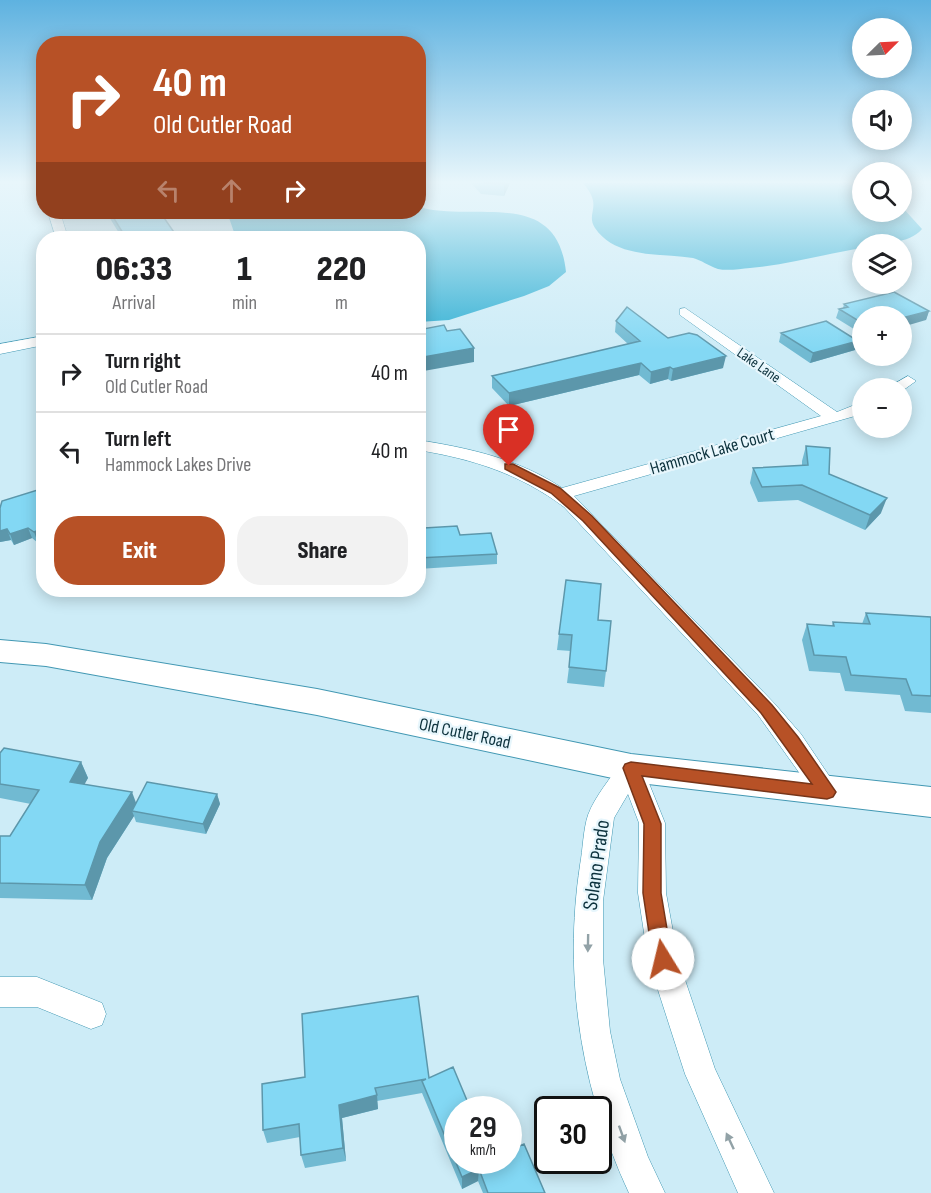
<!DOCTYPE html>
<meta charset="utf-8">
<style>
:root{--surface:#fff;--page:#f2f2f2;--text:#202124;--muted:#757577;--line:#e0e0e0;--accent:#b75126}
body{margin:0;font-family:"Sofia Sans Condensed",sans-serif;background:var(--page);color:var(--text);height:100vh;display:flex;flex-direction:column;font-size:22px;white-space:nowrap}
*{box-sizing:border-box;margin:0}
p{font-size:20px;color:var(--muted)}
.icon{flex:none;width:33px;height:33px;fill:none;stroke:currentColor;stroke-width:2;stroke-linecap:round;stroke-linejoin:round}
.map{position:relative;flex:1;overflow:hidden}
.panel{position:absolute;left:36px;top:231px;width:390px;height:366px;display:flex;flex-direction:column;background:var(--surface);border-radius:24px;box-shadow:0 3px 15px #0003}
.panel>*{flex:none}
.hud{position:absolute;left:36px;top:36px;width:390px;height:183px;border-radius:24px;box-shadow:0 3px 15px #0003;background:#b75126;color:#fff;overflow:hidden}
.needle{width:39px;rotate:66deg}
.tools{position:absolute;left:852px;top:18px;display:grid;gap:12px}
.tools a{display:grid;place-items:center;width:60px;height:60px;border-radius:50%;background:var(--surface);box-shadow:0 3px 15px #0003;font-size:30px}
.speed{position:absolute;left:444px;top:1096px;display:flex;gap:12px;font-size:30px;font-weight:700;text-align:center}
.speed>*{display:grid;place-content:center;width:78px;height:78px;border-radius:50%;background:var(--surface);box-shadow:0 3px 15px #0003;line-height:1}
.speed small{font-size:15px;font-weight:400}
.speed .limit{border:3px solid #111;border-radius:9px;background:#fff;color:#111}
.pin{position:absolute;display:grid;place-items:center;width:51px;height:51px;color:#fff;margin:-62px -26px;border-radius:50% 50% 50% 0;rotate:-45deg;box-shadow:0 0 6px #0007}
.pin .icon{rotate:45deg}
.me{position:absolute;width:66px;margin:-33px;rotate:351deg;stroke-linejoin:round;filter:drop-shadow(0 0 4px #0008)}
.turn{display:flex;align-items:center;gap:21px;height:126px;padding:0 18px;font-size:27px}
.turn .icon{width:78px;height:78px;stroke-width:2.5}
.turn b{display:block;font-size:42px;line-height:51px}
.lanes{display:flex;align-items:center;height:57px;padding:0 18px;background:#0003;justify-content:center;gap:30px;direction:ltr}
.lanes .off{opacity:.35}
.eta{display:flex;justify-content:space-evenly;align-items:center;height:102px;text-align:center}
.eta b{font-size:36px;font-weight:800;line-height:42px}
.button{display:flex;gap:12px;margin-top:auto;padding:12px 18px}
.button a{flex:1;height:69px;border-radius:24px;background:var(--accent);color:#fff;font-size:24px;font-weight:800;line-height:69px;text-align:center}
.button a+a{background:var(--page);color:var(--text)}
ul{padding:0;list-style:none}
li{display:flex;align-items:center;gap:18px;height:78px;padding:0 18px;border-top:2px solid var(--line)}
li div{flex:1}
li b{display:block;font-size:22px}
li em{font-style:normal}
.map>svg:first-child{display:block}
.water{fill:#30afd3}
.lines{fill:none;stroke-linecap:round;stroke-linejoin:round}
.minor-casing{stroke:#4298b3;stroke-width:1}
.secondary-casing{stroke:#4298b3;stroke-width:2}
.minor{fill:#fff;fill-rule:evenodd}
.secondary{fill:#fff;fill-rule:evenodd}
.wall{fill:#71bad2}
.shaded-wall{fill:#5c97ab}
.building{fill:#83d8f4;stroke:#5c97ab;stroke-width:1.5}
.oneway{fill:#92a2a7}
.route{fill:#b75126;stroke:#773519;stroke-width:1.5}
.labels{text-anchor:middle;stroke-width:4.5;stroke-linejoin:round;paint-order:stroke}
.far-street-label{font-size:15px;fill:#0c313c;stroke:#e7f6fc}
.street-label{font-size:18px;fill:#0c313c;stroke:#e7f6fc}
.near-street-label{font-size:21px;fill:#0c313c;stroke:#e7f6fc}
</style>
<div class="map">
<svg width="931" height="1193" viewBox="0 0 931 1193">
<rect width="100%" height="100%" fill="#cdecf7"/>
<path class="water" d="M583,183H848L862,191V212H902V207L922,229C909,244 882,244 862,244V248C825,254 787,265 750,268C740,269 727,271 718,269C709,266 701,260 693,258C661,253 616,259 595,228C585,212 604,207 583,183Z
M419,207C475,223 557,186 566,272L549,286L524,296L449,320L419,322L418,238H236L227,212H418Z"/>
<g class="lines">
<g class="minor-casing">
<path id="minor" d="M48,212H60L68,238H56Z
M685,308L837,412L862,402V414L574,496L774,703L801,734L840,792L836,799L827,802L818,799L758,715L564,507C520,474 473,459 418,450V440C469,448 519,459 562,488L821,416L680,315V309Z
M44,336V345L0,354V344Z
M908,376L916,381L902,391V388H887Z
M631,758L640,761L665,823L666,893L678,959L715,1069L774,1193H738L685,1074L648,959L638,893L639,823L628,794L614,818L603,901V959L610,1031L620,1079L648,1157L665,1193H629C581,1090 563,977 580,865C583,849 583,830 588,815C595,796 611,778 622,761Z
M0,977H37L102,1003L106,1014L102,1025L91,1029L37,1007H0Z"/>
</g>
<g class="secondary-casing">
<path id="secondary" d="M0,640L46,644L317,689L631,754L931,787V817L631,782L317,715L46,666L0,662Z"/>
</g>
<use href="#minor" class="minor"/>
<use href="#secondary" class="secondary"/>
</g>
<path class="wall" d="M471,183H510L504,196L481,194Z
M106,212H160L178,238H122Z
M844,304L929,311L926,320L862,316V334L836,318L839,309L843,308Z
M616,321L668,338L723,368L671,381L668,379L650,384L639,375L509,406L492,388V376L628,344L615,332Z
M781,333L858,341L855,350L810,363L779,342Z
M806,446L829,474L881,513L865,530L798,500L758,502L750,483L753,468L802,466V461Z
M44,488V540L38,543L32,538L14,545L11,540L0,542V508Z
M418,516L424,528L460,535L497,554V564L418,569Z
M866,613L931,617V713L905,711L900,695L845,691L840,673L809,671L802,640L807,624L832,626L833,622L862,624Z
M598,620L606,671L604,687L567,683L571,651L557,650L559,634Z
M0,753L81,762L88,778L84,784L136,803L217,794L220,804L206,834L136,822L134,816L107,858L92,900L0,898V836H10L31,804L0,798Z
M429,1078L458,1161L545,1193H483L478,1181L462,1189L422,1093L377,1101L378,1109L342,1118L346,1161L305,1168L301,1155L300,1137L267,1143L263,1130L262,1084Z"/>
<path class="shaded-wall" d="M505,183H510L504,196V184Z
M929,311L926,320L902,327V318Z
M858,341L855,350L810,363L813,353Z
M474,348V362L418,372V358Z
M726,356L723,368L671,381L673,369Z
M641,363L639,375L509,406V393Z
M670,367L668,379L650,384L651,372Z
M887,498L881,513L865,530L870,515Z
M28,528L32,538L14,545L10,534Z
M44,528V540L38,543L34,532Z
M7,529L11,540L0,542V531Z
M81,762L88,778L77,798L70,782Z
M132,792L138,808L132,811L134,816L107,858L92,900L85,885L100,842Z
M217,794L220,804L206,834L203,824Z
M377,1095L378,1109L342,1118L346,1161L343,1148L339,1105Z
M479,1169L478,1181L462,1189V1177Z"/>
<path class="building" d="M484,183H505L504,184Z
M110,212H160L178,238H126Z
M894,292L929,311L902,318V316H862V323L839,309L848,307L844,304Z
M627,307L668,338L689,333L697,335L726,356L673,369L670,367L651,372L641,363L509,393L492,376L640,341L616,321Z
M826,321L858,341L813,353L781,333Z
M444,325L447,331L460,329L474,348L418,358V330Z
M806,446L830,448L829,474L887,498L870,515L802,485L762,487L753,468L808,465Z
M44,488V528L34,532L28,528L10,534L7,529L0,531V508L2,501Z
M418,516H423L424,528L457,526L460,535L491,533L497,554L418,558Z
M566,580L601,584L598,620L611,621L606,671L569,667L572,635L559,634Z
M866,613L931,617V696L912,695L906,679L851,675L846,657L814,655L807,624L834,626L833,622L870,624Z
M4,748L81,762L70,782L132,792L100,842L85,885L0,883V836H10L39,790L0,784V753Z
M147,782L217,794L203,824L132,811Z
M418,996L429,1078L453,1067L471,1110H458V1161H508V1151L524,1144L545,1193H488L479,1169L462,1177L422,1081L426,1079L375,1088L377,1095L339,1105L343,1148L301,1155L299,1124L263,1130L262,1084L305,1077L302,1014Z"/>
<defs><path id="oneway-solid" d="M-6-.8H1V-3.2L6.5 0L1 3.2V.8H-6Z" transform="scale(1.5)"/></defs>
<g class="oneway">
<use href="#oneway-solid" transform="translate(588 943) rotate(91)"/>
<use href="#oneway-solid" transform="translate(622 1134) rotate(70)"/>
<use href="#oneway-solid" transform="translate(730 1141) rotate(-115)"/>
</g>
<linearGradient id="sky" x2="0" y2="1"><stop stop-color="#5eb2e0"/><stop offset="0.52" stop-color="#e8f6fb"/><stop offset="1" stop-color="#e8f6fb" stop-opacity="0"/></linearGradient>
<rect width="931" height="350" fill="url(#sky)"/>
<path class="route" d="M505,464H513L560,488L592,516L772,705L798,737L836,792L833,797L827,799L642,776L661,824V893L672,959L669,966L663,968L656,966L653,959L643,893L644,824L623,768L625,764L631,762L812,784L761,713L583,521L551,493L505,469Z"/>
<g class="labels">
<g class="far-street-label">
<text transform="translate(759 365) rotate(35)" y="5">Lake Lane</text>
</g>
<g class="street-label">
<text transform="translate(712 451) rotate(-16)" y="6">Hammock Lake Court</text>
<text transform="translate(465 733) rotate(12)" y="6">Old Cutler Road</text>
</g>
<g class="near-street-label">
<text transform="translate(596 865) rotate(-82)" y="7">Solano Prado</text>
</g>
</g>
</svg>
<div class="tools">
<a><svg class="needle" viewBox="-14 -14 28 28"><path d="M0-13l5 13h-10z" fill="#e53935"/><path d="M0 13l5-13h-10z" fill="#757577"/></svg></a>
<a><svg class="icon" aria-label="sound" viewBox="0 0 24 24"><path d="M4 9h4l5-4v14l-5-4H4zM17 9q2 3 0 6"/></svg></a>
<a><svg class="icon" aria-label="search" viewBox="0 0 24 24"><circle cx="10" cy="10" r="6"/><path d="M15 15l6 6"/></svg></a>
<a><svg class="icon" aria-label="layers" viewBox="0 0 24 24"><path d="M12 4l9 5-9 5-9-5zM3 14l9 5 9-5"/></svg></a>
<a>+</a>
<a>−</a>
</div>
<div class="speed"><div>29<small>km/h</small></div><div class="limit">30</div></div>
<div class="pin" style="left:509px;top:466px;background:#d93025"><svg class="icon" aria-label="arrive" viewBox="0 0 24 24"><path d="M6 21V4h12l-3 4 3 4H6"/></svg></div>
<svg class="me" style="left:663px;top:959px" viewBox="-20 -20 40 40"><circle r="19" fill="#fff"/><path d="M0-13L10 11 0 6-10 11z" fill="#b75126"/></svg>
<div class="hud">
<div class="turn"><svg class="icon" aria-label="right" viewBox="0 0 24 24"><path d="M7 20v-9h11M14 6l5 5-5 5"/></svg><div><b>40 m</b>Old Cutler Road</div></div>
<div class="lanes"><svg class="icon off" aria-label="left" viewBox="0 0 24 24"><path d="M17 20v-9H6M10 6l-5 5 5 5"/></svg><svg class="icon off" aria-label="ahead" viewBox="0 0 24 24"><path d="M12 20V5M6 11l6-6 6 6"/></svg><svg class="icon" aria-label="right" viewBox="0 0 24 24"><path d="M7 20v-9h11M14 6l5 5-5 5"/></svg></div>
</div>
<section class="panel">
<div class="eta">
<div><b>06:33</b><p>Arrival</p></div>
<div><b>1</b><p>min</p></div>
<div><b>220</b><p>m</p></div>
</div>
<ul>
<li><svg class="icon" aria-label="right" viewBox="0 0 24 24"><path d="M7 20v-9h11M14 6l5 5-5 5"/></svg><div><b>Turn right</b><p>Old Cutler Road</p></div><em>40 m</em></li>
<li><svg class="icon" aria-label="left" viewBox="0 0 24 24"><path d="M17 20v-9H6M10 6l-5 5 5 5"/></svg><div><b>Turn left</b><p>Hammock Lakes Drive</p></div><em>40 m</em></li>
</ul>
<div class="button"><a>Exit</a><a>Share</a></div>
</section>
</div>
